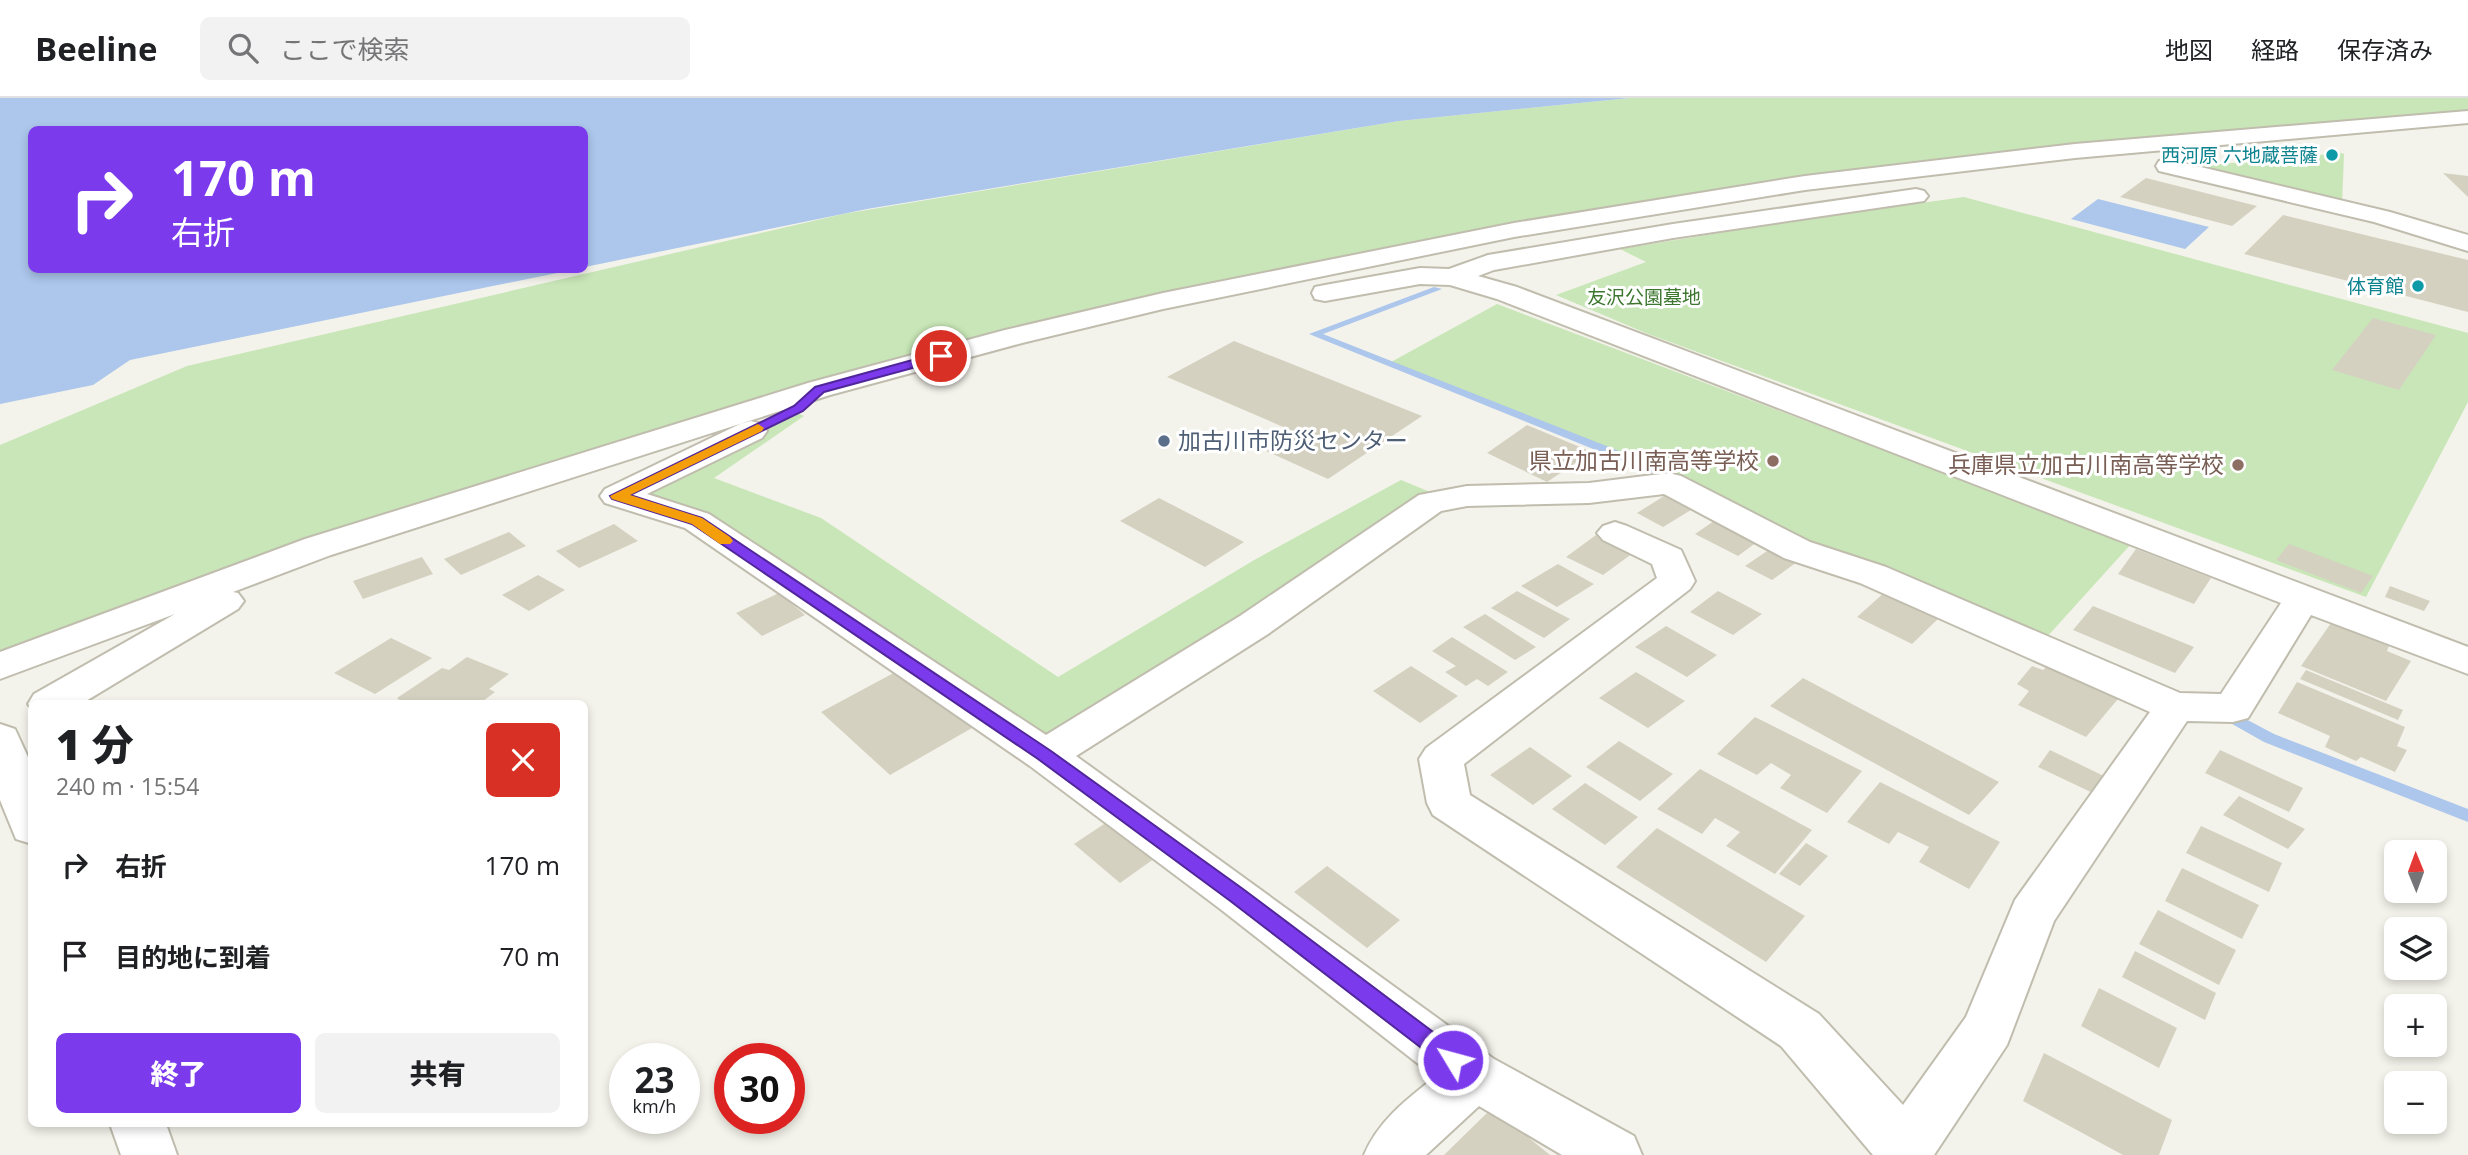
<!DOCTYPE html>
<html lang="ja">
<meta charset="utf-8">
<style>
:root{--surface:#fff;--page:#f2f2f2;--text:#202124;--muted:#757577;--line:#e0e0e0;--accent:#7c3aed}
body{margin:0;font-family:"Open Sans","Noto Sans JP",sans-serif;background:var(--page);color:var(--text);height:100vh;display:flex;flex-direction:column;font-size:26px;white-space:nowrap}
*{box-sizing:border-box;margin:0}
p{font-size:23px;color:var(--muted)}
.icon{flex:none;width:38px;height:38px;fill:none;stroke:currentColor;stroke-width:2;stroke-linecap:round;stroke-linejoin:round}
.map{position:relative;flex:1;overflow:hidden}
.side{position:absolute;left:28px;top:602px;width:560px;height:427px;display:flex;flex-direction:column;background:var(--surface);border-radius:10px;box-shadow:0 4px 10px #0003}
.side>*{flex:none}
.guide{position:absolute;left:28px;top:28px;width:560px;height:147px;border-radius:10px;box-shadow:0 4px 10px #0003;background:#7c3aed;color:#fff;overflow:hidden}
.needle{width:46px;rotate:359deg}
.fabs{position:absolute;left:2384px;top:742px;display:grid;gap:14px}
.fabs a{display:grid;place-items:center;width:63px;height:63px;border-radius:10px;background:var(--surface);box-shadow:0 4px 10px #0003;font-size:35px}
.speed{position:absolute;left:609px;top:945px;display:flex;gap:14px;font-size:35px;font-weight:700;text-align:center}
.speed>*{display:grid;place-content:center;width:91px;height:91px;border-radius:50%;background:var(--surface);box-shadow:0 4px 10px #0003;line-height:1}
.speed small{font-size:18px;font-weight:400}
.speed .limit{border:10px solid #d22;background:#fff;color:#111}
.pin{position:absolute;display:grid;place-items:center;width:60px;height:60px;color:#fff;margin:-30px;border:4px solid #fff;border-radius:50%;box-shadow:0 2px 7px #0007}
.me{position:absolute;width:77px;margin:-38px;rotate:307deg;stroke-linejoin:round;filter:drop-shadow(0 0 5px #0008)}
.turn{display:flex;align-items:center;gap:24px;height:147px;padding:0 28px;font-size:32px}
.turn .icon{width:91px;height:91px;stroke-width:2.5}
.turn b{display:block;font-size:49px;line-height:60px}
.round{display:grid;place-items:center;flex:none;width:74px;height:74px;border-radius:10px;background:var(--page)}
.summary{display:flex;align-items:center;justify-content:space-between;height:119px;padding:0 28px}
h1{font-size:42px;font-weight:800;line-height:52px}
.primary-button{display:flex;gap:14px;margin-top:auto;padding:14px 28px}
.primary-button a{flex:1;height:80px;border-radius:10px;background:var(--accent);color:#fff;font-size:28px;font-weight:800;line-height:80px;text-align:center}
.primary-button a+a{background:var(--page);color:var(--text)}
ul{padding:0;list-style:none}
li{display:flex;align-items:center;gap:21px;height:91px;padding:0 28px}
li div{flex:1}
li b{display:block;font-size:26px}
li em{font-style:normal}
header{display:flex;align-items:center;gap:42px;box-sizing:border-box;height:98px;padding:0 35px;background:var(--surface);border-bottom:2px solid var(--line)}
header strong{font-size:33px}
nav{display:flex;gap:38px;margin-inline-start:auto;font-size:24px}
.search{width:490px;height:63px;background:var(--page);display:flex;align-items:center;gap:18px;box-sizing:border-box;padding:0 24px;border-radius:10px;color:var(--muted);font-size:26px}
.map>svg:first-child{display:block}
.green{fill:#c8e6b7}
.water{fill:#acc6ec}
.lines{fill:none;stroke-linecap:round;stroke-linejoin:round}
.stream{fill:#acc6ec;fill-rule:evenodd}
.building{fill:#d5d1c1}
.minor-casing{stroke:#c0bdae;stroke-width:4}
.minor{fill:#fff;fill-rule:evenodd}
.route{fill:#7c3aed;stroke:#51269a;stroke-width:2}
.slow{fill:#f59e0b}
.culture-dot{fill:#0f9aa8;stroke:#fff;stroke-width:2.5}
.service-dot{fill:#5c6f8a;stroke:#fff;stroke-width:2.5}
.education-dot{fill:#8d6e63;stroke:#fff;stroke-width:2.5}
.labels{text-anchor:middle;stroke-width:6;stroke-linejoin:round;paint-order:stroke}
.far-culture-label{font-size:19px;fill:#0d838f;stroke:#fff;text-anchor:end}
.far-park-label{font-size:19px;fill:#3d772f;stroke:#fff}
.service-label{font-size:23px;fill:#4e5e75;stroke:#fff;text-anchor:start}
.education-label{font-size:23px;fill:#785e54;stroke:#fff;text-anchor:end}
</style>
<header>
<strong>Beeline</strong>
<div class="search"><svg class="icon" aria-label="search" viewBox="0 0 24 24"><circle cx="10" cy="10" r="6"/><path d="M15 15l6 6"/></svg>ここで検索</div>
<nav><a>地図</a><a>経路</a><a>保存済み</a></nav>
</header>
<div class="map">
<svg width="2468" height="1057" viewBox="0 0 2468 1057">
<rect width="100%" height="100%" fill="#f4f3eb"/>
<path class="green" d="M1630,0H2468V15L1800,80L932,252L776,294L536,368L249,464L0,554V347L187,268L843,116L1399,23Z
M2342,55L2344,56L2342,107L2188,69Z
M1964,99L2468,235V304L2366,499L1648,236L1556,197L1646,164L1620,151L1806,121Z
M1497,206L2131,446L2046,540L1818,449L1695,386L1391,264Z
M797,315L804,318L714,380L821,420L1058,579L1256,461L1401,382L1435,396L1055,641L715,422L639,393Z"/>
<path class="water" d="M0,0H1630L1399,23L867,111L585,169L584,32H32V172H572L130,262L93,287L0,306Z
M2098,101L2209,129L2185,151L2071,121Z"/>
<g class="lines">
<path class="stream" d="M1434,189L1442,191L1323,236L1685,379L1687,382L1685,385H1677L1309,236Z
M2223,609L2274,636L2468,711V724L2264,644L2218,618L2215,614L2218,610Z"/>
</g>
<path class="building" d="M2443,75L2468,78V99Z
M2146,80L2257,108L2232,128L2120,99Z
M2283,117L2468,162V214L2244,156Z
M2373,220L2436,237L2399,292L2332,272Z
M1234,243L1422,318L1328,381L1266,353L1295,334L1167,279Z
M1527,327L1592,354L1547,384L1487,355Z
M1664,398L1691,412L1663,429L1637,415Z
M1159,400L1244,444L1205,469L1120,423Z
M1714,423L1757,444L1738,458L1695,436Z
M614,426L638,443L579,470L556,453Z
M509,434L526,448L461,477L444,461Z
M1596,437L1633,455L1603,477L1566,459Z
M2289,446L2373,478L2361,495L2276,462Z
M1770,451L1797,464L1772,482L1745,468Z
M2136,451L2211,480L2194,506L2118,476Z
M422,459L433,476L363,501L353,483Z
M1558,466L1594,486L1557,509L1521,488Z
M538,477L565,492L529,513L502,497Z
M2390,488L2430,503L2424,513L2385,499Z
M1517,493L1570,521L1544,540L1491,510Z
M1718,493L1762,516L1733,537L1690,514Z
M1886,493L1940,519L1912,546L1857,519Z
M779,495L805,517L762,538L736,515Z
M2093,508L2194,549L2175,575L2073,532Z
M1485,516L1536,549L1515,562L1463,529Z
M2331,525L2389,548L2387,553L2411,563L2386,603L2301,568Z
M1666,528L1717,557L1687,579L1635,549Z
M1452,539L1508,574L1488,588L1477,581L1466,588L1445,574L1456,568L1432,553Z
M391,540L432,560L375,596L334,575Z
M467,559L509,576L489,591L495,594L479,606H400L402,604L397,600L442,570L449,572Z
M2052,563L2123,595L2086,639L2018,607L2029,593L2017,586L2032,568L2043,572Z
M1411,568L1458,598L1420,625L1373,593Z
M901,571L972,630L890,677L821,614Z
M2306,572L2403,612L2398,622L2300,581Z
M1636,574L1685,603L1648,630L1599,600Z
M1803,580L1999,684L1969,717L1770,608Z
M2297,584L2405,629L2397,648L2407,652L2395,674L2361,659L2356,663L2325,649L2330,638L2278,615Z
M1755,619L1862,673L1827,715L1780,690L1791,677L1771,665L1757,677L1717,656Z
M1619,643L1673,676L1640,703L1586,669Z
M1530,649L1572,678L1533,707L1490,677Z
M2050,652L2106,679L2095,696L2038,669Z
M2220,652L2303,690L2289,714L2205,675Z
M1700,671L1812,732L1775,776L1726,748L1740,734L1715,720L1702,736L1657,711Z
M1880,684L2000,744L1969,791L1919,764L1929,749L1898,734L1889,746L1847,724Z
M1585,685L1638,719L1605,747L1552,711Z
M2239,698L2305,731L2288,751L2223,717Z
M1113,720L1158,758L1120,785L1074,746Z
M2201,728L2282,765L2269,794L2186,755Z
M1657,730L1805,818L1766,864L1616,769Z
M1806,745L1828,758L1800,788L1779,776Z
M1327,768L1400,822L1367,850L1294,794Z
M2182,770L2259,807L2242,841L2165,803Z
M2158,812L2236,852L2219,887L2139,846Z
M2135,853L2216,895L2205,922L2122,879Z
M2099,890L2177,930L2159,970L2081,928Z
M2044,955L2172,1022L2159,1057H2123L2023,1003Z
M1492,1010L1550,1057H1444Z"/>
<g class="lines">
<g class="minor-casing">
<path id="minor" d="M2468,13V25L2075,60L1805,92L1514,139L1163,211L1022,245L830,297L331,457L233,494L238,495L244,503L238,511L81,606H32V611L28,606L34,596L175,516L0,581V554L305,441L808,285L1005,232L1163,195L1514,125L1805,78L2075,46Z
M2167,61L2390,114L2468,137V153L2374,124L2159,73L2156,68L2159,63Z
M1916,91L1924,93L1928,98L1924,103L1673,140L1494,172L1478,178L1517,189L2468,549V576L2311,517L2248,620L2233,624L2187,623L2054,823L2007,947L1934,1057H1873L1781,948L1433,717L1427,705L1419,661L1426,650L1657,480L1652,466L1603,442L1597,435L1603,428L1615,424L1627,428L1681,452L1695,483L1690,491L1464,666L1470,697L1819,916L1903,1007L1966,919L2015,802L2150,614L1860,485L1784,460L1664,396L1589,405L1467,408L1441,413L1268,536L1076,658L1494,961L1634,1038L1642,1057H1562L1479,1008L1426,1057H1364C1379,1022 1406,1002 1435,979L1219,810L1030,668L685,430L605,405L600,398L605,391L740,326L751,323L762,326L767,333L762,340L647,396L709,416L1046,637L1240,518L1419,397L1467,388L1589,385L1669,375L1681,378L1810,444L1886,469L2180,595L2221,596L2281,505L1497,201L1450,187L1420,186L1325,203L1315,201L1312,195L1315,189L1325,187L1420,170L1449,171L1488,157L1673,126Z
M0,626L15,631L32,668V746L16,741L0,702Z
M110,1026H166L177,1057H121Z"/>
</g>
<use href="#minor" class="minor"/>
</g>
<path class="route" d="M941,254L947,258L946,261L824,294L803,313L630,397L702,420L1051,653L1243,791L1461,955L1464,962L1461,969L1453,972L1446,969L1229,802L1038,661L692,426L612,401L610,398L794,308L815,289Z"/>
<path class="slow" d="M758,326L764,330L762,333L630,397L702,420L730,439L733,443L730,446H720L692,426L612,401L610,398Z"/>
<g class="culture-dot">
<circle cx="2332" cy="57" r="7"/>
<circle cx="2418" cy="188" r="7"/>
</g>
<circle class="service-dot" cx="1164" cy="343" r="7"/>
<g class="education-dot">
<circle cx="1773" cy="363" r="7"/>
<circle cx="2238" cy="367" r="7"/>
</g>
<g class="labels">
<g class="far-culture-label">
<text x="2318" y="64">西河原 六地蔵菩薩</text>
<text x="2404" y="195">体育館</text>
</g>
<g class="far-park-label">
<text x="1644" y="206">友沢公園墓地</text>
</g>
<g class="service-label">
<text x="1178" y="351">加古川市防災センター</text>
</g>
<g class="education-label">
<text x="1759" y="371">県立加古川南高等学校</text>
<text x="2224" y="375">兵庫県立加古川南高等学校</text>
</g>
</g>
</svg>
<div class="fabs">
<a><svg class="needle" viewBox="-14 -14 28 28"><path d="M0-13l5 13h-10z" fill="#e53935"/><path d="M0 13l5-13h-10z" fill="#757577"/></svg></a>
<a><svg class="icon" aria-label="layers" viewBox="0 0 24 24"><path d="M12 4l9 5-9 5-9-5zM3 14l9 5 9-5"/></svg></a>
<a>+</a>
<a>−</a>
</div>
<div class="speed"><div>23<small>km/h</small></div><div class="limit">30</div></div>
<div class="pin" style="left:941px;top:258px;background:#d93025"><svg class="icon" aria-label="arrive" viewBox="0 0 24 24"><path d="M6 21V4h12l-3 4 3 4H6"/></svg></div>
<svg class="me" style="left:1453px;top:962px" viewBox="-20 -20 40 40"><circle r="17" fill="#7c3aed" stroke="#fff" stroke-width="3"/><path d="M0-11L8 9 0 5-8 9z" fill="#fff"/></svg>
<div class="guide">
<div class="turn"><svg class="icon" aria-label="right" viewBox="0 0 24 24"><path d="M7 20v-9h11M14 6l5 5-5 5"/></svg><div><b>170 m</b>右折</div></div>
</div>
<section class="side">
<div class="summary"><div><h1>1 分</h1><p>240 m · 15:54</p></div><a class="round" style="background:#d93025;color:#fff"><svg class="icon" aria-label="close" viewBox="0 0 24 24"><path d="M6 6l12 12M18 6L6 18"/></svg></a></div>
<ul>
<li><svg class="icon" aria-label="right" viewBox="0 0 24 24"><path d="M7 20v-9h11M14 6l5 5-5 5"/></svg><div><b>右折</b></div><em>170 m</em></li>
<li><svg class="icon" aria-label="arrive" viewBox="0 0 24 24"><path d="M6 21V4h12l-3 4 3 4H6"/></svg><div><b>目的地に到着</b></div><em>70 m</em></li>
</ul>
<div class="primary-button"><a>終了</a><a>共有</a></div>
</section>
</div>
